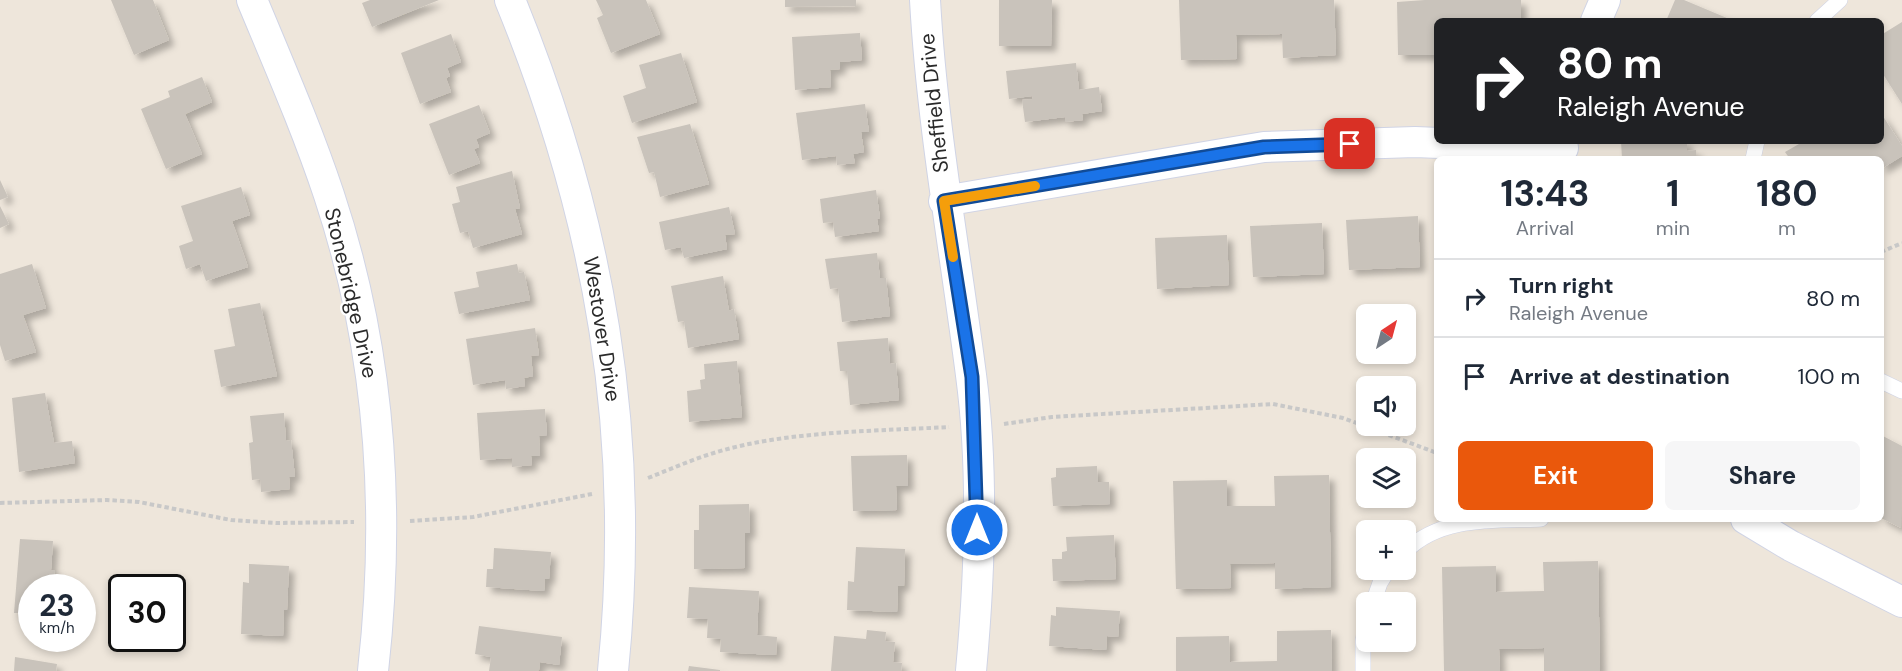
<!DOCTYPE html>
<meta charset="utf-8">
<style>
:root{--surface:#fff;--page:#f6f6f7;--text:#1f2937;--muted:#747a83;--line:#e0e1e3;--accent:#ea580c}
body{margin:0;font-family:"DM Sans",sans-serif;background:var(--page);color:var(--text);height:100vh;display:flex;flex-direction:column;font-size:22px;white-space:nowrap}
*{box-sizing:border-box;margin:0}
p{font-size:20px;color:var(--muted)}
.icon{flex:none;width:33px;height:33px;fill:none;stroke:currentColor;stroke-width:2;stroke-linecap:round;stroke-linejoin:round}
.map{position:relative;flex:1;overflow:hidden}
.panel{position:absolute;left:1434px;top:156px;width:450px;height:366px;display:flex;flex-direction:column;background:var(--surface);border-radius:9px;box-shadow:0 3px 9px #0003}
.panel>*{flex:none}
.top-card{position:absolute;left:1434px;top:18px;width:450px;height:126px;border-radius:9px;box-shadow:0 3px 9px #0003;background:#202124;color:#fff;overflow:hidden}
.needle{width:39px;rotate:36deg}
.tools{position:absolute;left:1356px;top:304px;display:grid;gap:12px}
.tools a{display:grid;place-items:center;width:60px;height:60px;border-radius:9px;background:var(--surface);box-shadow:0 3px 9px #0003;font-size:30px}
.speed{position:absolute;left:18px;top:574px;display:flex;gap:12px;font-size:30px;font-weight:700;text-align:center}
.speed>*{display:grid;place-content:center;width:78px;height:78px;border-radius:50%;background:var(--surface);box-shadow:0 3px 9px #0003;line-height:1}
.speed small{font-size:15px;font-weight:400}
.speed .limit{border:3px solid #111;border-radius:9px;background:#fff;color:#111}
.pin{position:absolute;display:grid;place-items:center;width:51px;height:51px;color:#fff;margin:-26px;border-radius:12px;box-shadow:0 3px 9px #0006}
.me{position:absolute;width:66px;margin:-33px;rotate:0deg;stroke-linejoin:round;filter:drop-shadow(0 0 4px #0008)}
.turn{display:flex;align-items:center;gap:21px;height:126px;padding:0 24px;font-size:27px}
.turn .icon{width:78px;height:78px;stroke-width:2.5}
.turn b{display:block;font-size:42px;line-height:51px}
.eta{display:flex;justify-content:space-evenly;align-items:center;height:102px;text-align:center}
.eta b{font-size:36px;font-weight:700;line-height:42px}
.button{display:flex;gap:12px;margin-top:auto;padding:12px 24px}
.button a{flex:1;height:69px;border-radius:9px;background:var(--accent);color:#fff;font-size:24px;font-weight:700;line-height:69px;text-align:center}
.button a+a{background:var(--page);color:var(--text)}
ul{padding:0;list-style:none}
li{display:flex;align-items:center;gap:18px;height:78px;padding:0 24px;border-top:2px solid var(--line)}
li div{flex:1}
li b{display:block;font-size:22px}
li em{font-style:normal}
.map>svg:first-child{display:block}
.building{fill:#c9c3bb;filter:url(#shadow)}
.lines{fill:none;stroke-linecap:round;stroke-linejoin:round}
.lane-casing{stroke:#d0d4e5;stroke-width:16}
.street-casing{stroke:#d0d4e5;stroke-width:32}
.path{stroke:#c8c8c8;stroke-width:4;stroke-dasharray:4.5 3;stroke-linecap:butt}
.lane{stroke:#fff;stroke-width:15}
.street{stroke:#fff;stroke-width:30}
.route-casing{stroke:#114b97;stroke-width:15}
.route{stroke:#1a73e8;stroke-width:10}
.slow{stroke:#f59e0b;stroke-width:10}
.labels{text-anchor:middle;stroke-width:4.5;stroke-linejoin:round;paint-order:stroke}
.street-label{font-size:21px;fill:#2a2a2a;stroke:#fff}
</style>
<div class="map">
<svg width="1902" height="671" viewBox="0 0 1902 671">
<defs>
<filter id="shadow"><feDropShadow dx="5.5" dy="5.5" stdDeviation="3" flood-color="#0004"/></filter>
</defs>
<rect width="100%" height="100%" fill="#eee6db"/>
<path class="building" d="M111,0H153L169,40L134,55Z
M370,0H439L372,27L362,3Z
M596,0H646L660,34L611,53L597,18L603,15Z
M785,0H856V6L785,7Z
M999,0H1052L1051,46H999Z
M1179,0H1334L1336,55L1283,58L1282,34L1236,35L1237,59L1181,60Z
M1425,0H1521V21H1437V55H1398L1397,2Z
M1675,0H1684L1734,21H1666Z
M1902,22V104L1881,71L1883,44L1881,35Z
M860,33L862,60L840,62V69L830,70L831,87L795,90L792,37Z
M451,34L461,62L447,68L450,76L446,78L451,92L420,104L401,53Z
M681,53L697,102L632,123L623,96L646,88L639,65Z
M1076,63L1079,90L1099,87L1102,111L1082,114L1083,120L1065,122V117L1025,122L1022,100L1033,99L1032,96L1009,99L1006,71Z
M202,77L212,102L185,114L202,154L166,169L141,109L170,97L168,91Z
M865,104L869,132H861L864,152L853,154L855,163L837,165L836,156L802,160L796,113Z
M479,105L490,133L476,139L479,147L474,149L480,163L449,175L429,124Z
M1881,113L1902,146V156L1881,169V159H1790L1785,152L1799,144L1797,141H1881Z
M690,124L709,184L660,197L654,172L649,173L637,137Z
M1621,141H1687V151L1696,150V159H1622Z
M512,171L520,208L515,209L522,234L473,248L468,231L460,233L452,204L460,202L456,187Z
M0,180L8,197L0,200Z
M241,187L250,215L232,221L248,267L206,281L200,264L186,269L179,246L193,241L181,206Z
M876,190L880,218L877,219L879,231L835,237L833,222L823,223L820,199Z
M0,206L9,224L0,228Z
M729,207L735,234L725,235L727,249L684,258L681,247L665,250L659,222Z
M1418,216L1420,267L1349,270L1346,220Z
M1322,223L1324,274L1253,277L1250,226Z
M1227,235L1229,285L1157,289L1155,238Z
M877,253L880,278H886L890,316L842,322L838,288L830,289L825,259Z
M32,264L46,308L23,315L36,352L5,361L0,345V274Z
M517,264L519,273L524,272L530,300L459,314L454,292L479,287L476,272Z
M723,276L729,311L734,309L739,339L688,348L684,321L678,322L671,286Z
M260,303L277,376L221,387L214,350L235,346L228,309Z
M535,328L539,355L531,356L533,376L524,378L525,386L506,389L505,380L473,385L466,339Z
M888,338L890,364L896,363L899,400L850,405L847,371H840L837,342Z
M737,361L742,417L689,422L687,391L701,389L700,380L705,379L704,364Z
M45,393L54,443L72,441L75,463L19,472L12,398Z
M545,409L547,435L539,436L540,456H531L532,465L512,467V458L480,460L477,413Z
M284,413L286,441L291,440L295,477H289L290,489L261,492L260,479L252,480L249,443L253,442L250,416Z
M1881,435L1902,446L1901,528L1881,518Z
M907,455L908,486H896L897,510L853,511L851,456Z
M1097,466L1098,482H1109L1110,504L1053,506L1051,478L1056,477V468Z
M1329,475L1331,587L1275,589V563L1230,564L1231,588L1176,589L1173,481L1227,480V506H1275L1274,476Z
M749,504L750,533H745V568L694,569V530H699V505Z
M1114,535L1116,579L1053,581L1052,559H1062V552L1067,551L1066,537Z
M20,539L53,541L51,570H55L54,577L71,578V588H32V614L14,613Z
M856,547L905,549L904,586H898L897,612L847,610L848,581L854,582Z
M494,548L551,552L549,579H545L544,591L486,587L487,569H493Z
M1598,561L1600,671H1544V648L1499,649L1500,671H1444L1442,567L1496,566V592L1544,591L1543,562Z
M249,564L289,566L287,610H284L283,636L241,634L243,582L249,583Z
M689,587L759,591L757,635L777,637L776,655L720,652L721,639L707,638L708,619L687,618Z
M1056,607L1120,611L1118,637L1107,636L1106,650L1049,646L1051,615L1056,616Z
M479,626L562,637L559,665L540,662L539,670L536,671H489L491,657L475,654Z
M867,630L886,632L885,641L895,642L893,662L902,663L901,671H831L834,636L866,639Z
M1331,630L1332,671H1176V637L1229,636L1230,662L1277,661V631Z
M15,657L57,664L56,671H14Z
M689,666L720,670V671H688Z"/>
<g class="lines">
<g class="lane-casing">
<path id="lane" d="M1817,21L1840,0
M1753,159L1757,141
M1881,381L1902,391
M1406,551C1441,516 1495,521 1541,519
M1373,603L1380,583L1388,570
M1363,671V641L1366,623"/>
</g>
<g class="street-casing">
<path id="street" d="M252,0C279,65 307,129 329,195C380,348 391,511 373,671
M510,0C600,220 637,434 613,671
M925,0C932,126 955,250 971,375C984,472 980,574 971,671
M1596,21L1605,0
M944,201L1264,147L1415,142L1563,148
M1746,519L1791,546L1902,602"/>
</g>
<path class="path" d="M1881,252L1902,243
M1004,424L1052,417L1273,404L1343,418L1437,453
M648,478C671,469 693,459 717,452C786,431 877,431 949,427
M0,503L107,500L139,502L231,520L276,523L354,522
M410,521L473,517L592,494"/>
<use href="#lane" class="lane"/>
<use href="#street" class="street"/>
</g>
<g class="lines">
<g class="route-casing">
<path id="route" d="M977,530L972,377L944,201L1264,147L1350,144"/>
</g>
<use href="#route" class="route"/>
<path class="slow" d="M953,257L944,201L1035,186"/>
</g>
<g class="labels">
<g class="street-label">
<text transform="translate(934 103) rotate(-96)" y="7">Sheffield Drive</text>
<text transform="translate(351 293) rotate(77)" y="7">Stonebridge Drive</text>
<text transform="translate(602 329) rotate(81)" y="7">Westover Drive</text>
</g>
</g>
</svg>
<div class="tools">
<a><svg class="needle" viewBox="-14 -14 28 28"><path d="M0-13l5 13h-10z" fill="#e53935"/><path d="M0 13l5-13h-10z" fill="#747a83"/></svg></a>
<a><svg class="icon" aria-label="sound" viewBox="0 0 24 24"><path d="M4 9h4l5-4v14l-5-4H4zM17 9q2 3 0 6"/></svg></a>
<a><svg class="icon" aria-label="layers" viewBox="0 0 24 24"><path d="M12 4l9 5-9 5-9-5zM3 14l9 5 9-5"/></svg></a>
<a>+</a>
<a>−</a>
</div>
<div class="speed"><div>23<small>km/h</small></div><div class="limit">30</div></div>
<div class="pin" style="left:1350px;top:144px;background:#d93025"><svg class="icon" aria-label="arrive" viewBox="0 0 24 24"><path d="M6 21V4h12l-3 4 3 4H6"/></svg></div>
<svg class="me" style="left:977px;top:530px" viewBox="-20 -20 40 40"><circle r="17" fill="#1a73e8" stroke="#fff" stroke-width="3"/><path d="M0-11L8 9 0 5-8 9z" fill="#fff"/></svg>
<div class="top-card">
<div class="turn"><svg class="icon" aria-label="right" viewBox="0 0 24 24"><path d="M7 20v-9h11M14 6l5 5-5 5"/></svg><div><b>80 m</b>Raleigh Avenue</div></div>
</div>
<section class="panel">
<div class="eta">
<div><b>13:43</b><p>Arrival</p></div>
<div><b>1</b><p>min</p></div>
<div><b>180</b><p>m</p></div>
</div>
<ul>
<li><svg class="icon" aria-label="right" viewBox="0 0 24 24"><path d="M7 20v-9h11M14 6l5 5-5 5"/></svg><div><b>Turn right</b><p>Raleigh Avenue</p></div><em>80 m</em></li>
<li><svg class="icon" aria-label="arrive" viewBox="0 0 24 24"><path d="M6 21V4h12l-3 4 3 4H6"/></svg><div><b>Arrive at destination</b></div><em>100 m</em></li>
</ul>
<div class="button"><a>Exit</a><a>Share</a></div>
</section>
</div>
